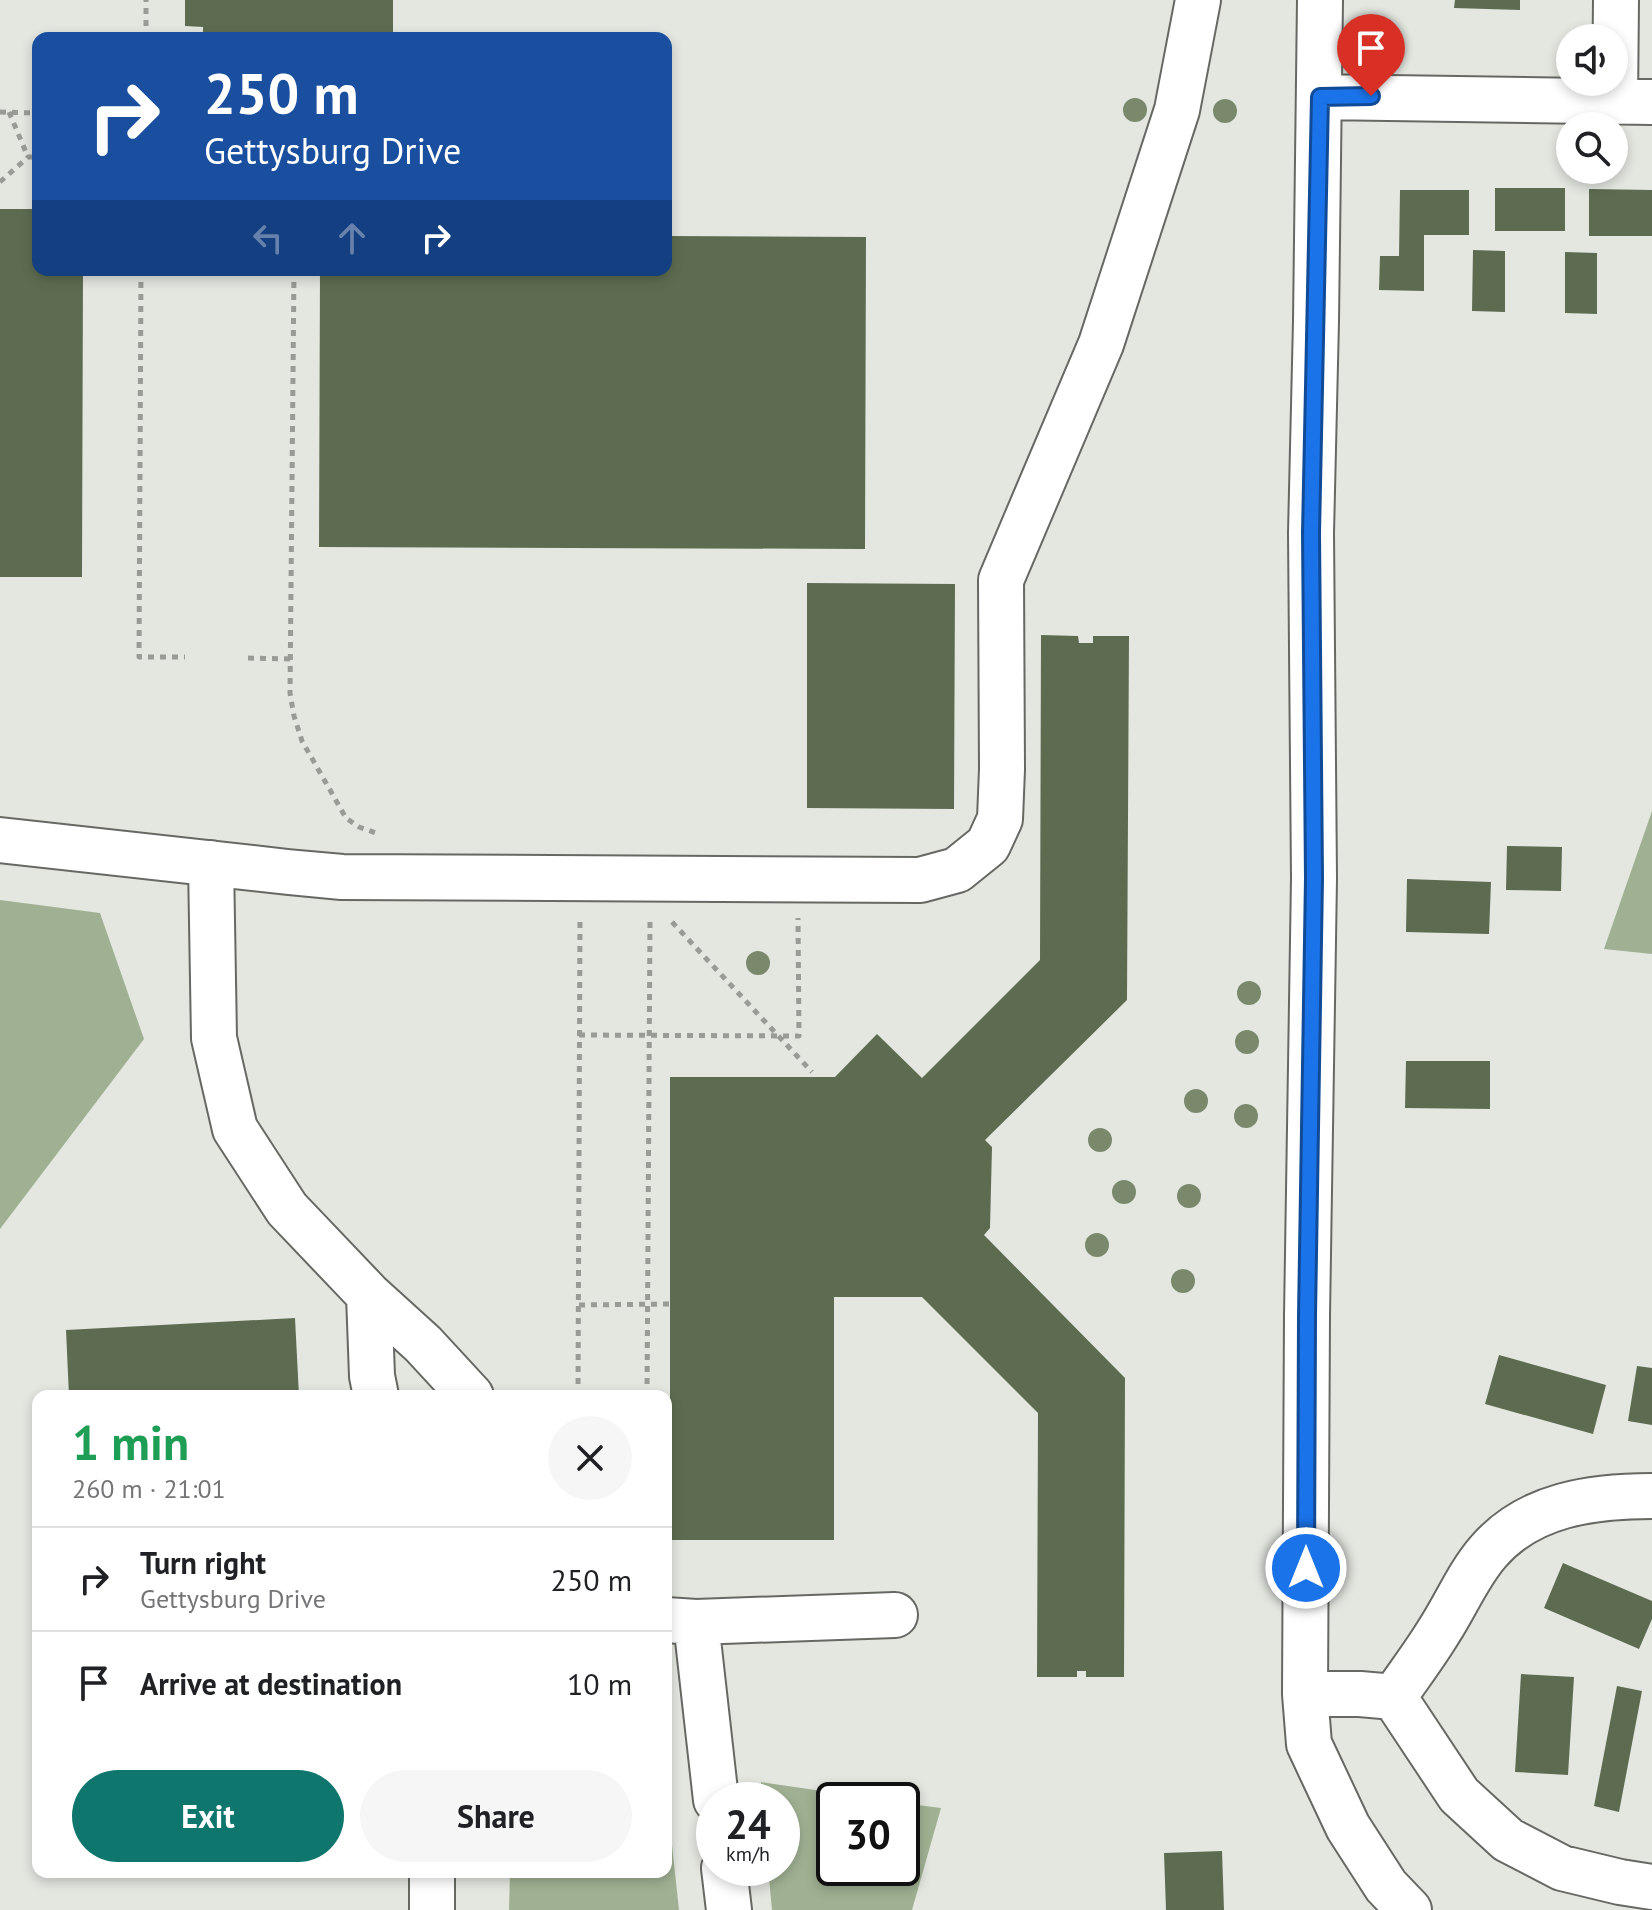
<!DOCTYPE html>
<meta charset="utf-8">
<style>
:root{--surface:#fff;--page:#f6f6f6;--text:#202124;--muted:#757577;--line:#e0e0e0;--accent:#0f766e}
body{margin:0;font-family:"PT Sans",sans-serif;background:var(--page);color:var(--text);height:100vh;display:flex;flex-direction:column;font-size:30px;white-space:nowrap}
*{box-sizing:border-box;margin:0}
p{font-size:26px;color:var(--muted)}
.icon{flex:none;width:44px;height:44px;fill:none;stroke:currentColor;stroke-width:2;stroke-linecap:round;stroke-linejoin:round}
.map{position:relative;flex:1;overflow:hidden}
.details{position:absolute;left:32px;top:1390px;width:640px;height:488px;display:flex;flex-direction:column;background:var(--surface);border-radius:16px;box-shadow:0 4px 12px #0003}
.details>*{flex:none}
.guide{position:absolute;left:32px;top:32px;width:640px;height:244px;border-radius:16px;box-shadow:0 4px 12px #0003;background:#1a4fa0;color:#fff;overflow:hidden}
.tools{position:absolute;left:1556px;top:24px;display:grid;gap:16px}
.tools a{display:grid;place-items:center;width:72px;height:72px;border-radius:50%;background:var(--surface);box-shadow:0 4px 12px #0003;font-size:40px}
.speed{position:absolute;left:696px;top:1782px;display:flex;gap:16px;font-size:40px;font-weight:700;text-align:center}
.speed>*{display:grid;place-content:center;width:104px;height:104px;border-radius:50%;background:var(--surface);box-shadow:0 4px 12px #0003;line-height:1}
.speed small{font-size:20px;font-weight:400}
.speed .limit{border:4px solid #111;border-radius:12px;background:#fff;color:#111}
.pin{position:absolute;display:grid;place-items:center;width:68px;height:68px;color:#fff;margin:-82px -34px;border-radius:50% 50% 50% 0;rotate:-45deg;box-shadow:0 0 8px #0007}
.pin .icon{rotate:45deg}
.me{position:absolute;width:88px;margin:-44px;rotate:0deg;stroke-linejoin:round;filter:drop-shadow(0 0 6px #0008)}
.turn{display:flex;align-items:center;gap:28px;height:168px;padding:0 40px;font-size:36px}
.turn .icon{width:104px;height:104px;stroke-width:2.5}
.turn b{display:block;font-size:56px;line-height:68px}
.lanes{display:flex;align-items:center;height:76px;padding:0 40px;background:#0003;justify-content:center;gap:40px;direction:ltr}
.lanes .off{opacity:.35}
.round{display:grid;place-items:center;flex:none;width:84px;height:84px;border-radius:42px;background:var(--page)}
.headline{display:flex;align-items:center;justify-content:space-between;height:136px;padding:0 40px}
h1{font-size:48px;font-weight:600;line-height:60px;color:#1e9e55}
.button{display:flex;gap:16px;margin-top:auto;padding:16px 40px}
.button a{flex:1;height:92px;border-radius:48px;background:var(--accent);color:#fff;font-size:32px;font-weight:600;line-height:92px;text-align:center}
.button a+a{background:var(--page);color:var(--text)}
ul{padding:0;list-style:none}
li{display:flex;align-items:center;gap:24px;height:104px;padding:0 40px;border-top:2px solid var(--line)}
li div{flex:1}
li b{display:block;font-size:30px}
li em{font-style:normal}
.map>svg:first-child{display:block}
.forest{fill:#a0b193}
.building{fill:#5d6c51}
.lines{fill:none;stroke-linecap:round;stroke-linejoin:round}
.minor-casing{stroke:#666963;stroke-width:48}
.path{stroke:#989b96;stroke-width:5;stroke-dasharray:6 6;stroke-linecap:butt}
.minor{stroke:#fff;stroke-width:44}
.tree{fill:#7a896c}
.route-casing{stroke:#114b97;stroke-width:20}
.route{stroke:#1a73e8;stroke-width:14}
</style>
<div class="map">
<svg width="1652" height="1910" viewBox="0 0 1652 1910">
<rect width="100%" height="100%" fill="#e3e7e0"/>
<path class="forest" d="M1652,811V954L1604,949Z
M0,900L100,913L144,1039L0,1229Z
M761,1782L884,1800H834V1868H902V1803L941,1808L912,1910H772L768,1868H782V1800H762Z
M666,1789L679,1910H509L510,1872H666Z"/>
<path class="building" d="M185,0H393V38H203V27L185,26Z
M1455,0H1520V10L1454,8Z
M1495,188H1565V231H1495Z
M1589,189L1652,190V236H1589Z
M1400,190H1469V235H1424V291L1379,290L1380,256H1399Z
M0,209H38V270H83L82,577H0Z
M666,236L866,237L865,549L319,547L320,270H666Z
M1473,250L1505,251V312L1472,311Z
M1565,252L1597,253V314L1565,313Z
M807,583L955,584L954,809L807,808Z
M1041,635L1078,636L1079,643H1093V636H1129L1127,1000L985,1140L992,1147L990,1228L984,1235L1125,1378L1124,1677H1086V1671H1077V1677H1037L1038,1413L922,1297H834V1540H670V1077H835L877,1034L922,1078L1040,960Z
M1507,846L1562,847L1561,891L1506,890Z
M1407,879L1491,882L1489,934L1406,932Z
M1406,1061H1490V1109L1405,1108Z
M295,1318L299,1396H69L66,1330Z
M1499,1355L1606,1385L1593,1434L1485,1404Z
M1637,1366L1652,1368V1425L1628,1421Z
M1563,1563L1652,1601V1619L1639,1649L1544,1608Z
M1521,1674L1574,1677L1568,1775L1515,1772Z
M1617,1686L1642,1691L1619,1812L1594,1806Z
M1222,1851L1224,1910H1166L1164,1853Z"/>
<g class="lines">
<g class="minor-casing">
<path id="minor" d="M1320,0L1316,321L1311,533L1314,878L1307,1316L1305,1694L1309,1744L1348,1827L1386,1886L1409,1910
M1320,97L1652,102
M1615,102L1616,0
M0,840L288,872L342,877L920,880L957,870L988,845L1000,819L1002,769L1001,580L1101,344L1177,110L1198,0
M211,863L214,1038L235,1129L287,1209L369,1295L423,1344L471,1396
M369,1295L372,1376L376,1396
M666,1620L696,1622L895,1615
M696,1622L716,1800
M1305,1694H1360L1394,1697L1459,1795L1508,1840L1562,1868L1620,1882L1652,1887
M1394,1697C1409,1675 1425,1654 1439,1631C1456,1605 1468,1575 1488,1552C1529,1504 1593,1496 1652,1496
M724,1868L729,1910
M432,1872V1910"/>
</g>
<path class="path" d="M146,38V0
M0,112L38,113
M9,112L28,157
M0,182L28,157H38
M141,270L139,657H185
M294,270L290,693L294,716L302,741L346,818L359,827L376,833
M248,658L291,659
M672,922L812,1072
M579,1035L799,1036L798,918
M579,1305L670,1304
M578,1396L580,917
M647,1396L650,921"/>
<use href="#minor" class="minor"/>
</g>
<g class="tree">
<circle cx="1135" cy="110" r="12"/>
<circle cx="1225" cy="111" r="12"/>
<circle cx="758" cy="963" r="12"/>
<circle cx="1249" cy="993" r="12"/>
<circle cx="1247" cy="1042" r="12"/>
<circle cx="1196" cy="1101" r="12"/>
<circle cx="1246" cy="1116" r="12"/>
<circle cx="1100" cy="1140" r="12"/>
<circle cx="1124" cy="1192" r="12"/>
<circle cx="1189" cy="1196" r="12"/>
<circle cx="1097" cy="1245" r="12"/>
<circle cx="1183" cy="1281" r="12"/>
</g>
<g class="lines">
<g class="route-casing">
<path id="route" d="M1306,1568L1307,1316L1314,878L1311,533L1320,97L1371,96"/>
</g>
<use href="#route" class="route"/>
</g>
</svg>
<div class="tools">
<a><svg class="icon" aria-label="sound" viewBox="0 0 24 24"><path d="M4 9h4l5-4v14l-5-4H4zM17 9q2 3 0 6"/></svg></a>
<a><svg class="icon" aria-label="search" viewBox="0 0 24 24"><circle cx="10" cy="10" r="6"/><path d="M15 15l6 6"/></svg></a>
</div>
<div class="speed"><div>24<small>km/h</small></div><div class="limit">30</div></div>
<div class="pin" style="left:1371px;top:96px;background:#d93025"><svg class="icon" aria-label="arrive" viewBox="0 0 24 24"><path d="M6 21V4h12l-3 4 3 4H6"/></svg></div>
<svg class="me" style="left:1306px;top:1568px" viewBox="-20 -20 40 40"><circle r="17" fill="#1a73e8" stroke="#fff" stroke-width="3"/><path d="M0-11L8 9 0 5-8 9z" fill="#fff"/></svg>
<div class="guide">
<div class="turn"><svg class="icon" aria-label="right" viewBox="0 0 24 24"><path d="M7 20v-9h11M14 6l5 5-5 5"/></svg><div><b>250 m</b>Gettysburg Drive</div></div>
<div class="lanes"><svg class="icon off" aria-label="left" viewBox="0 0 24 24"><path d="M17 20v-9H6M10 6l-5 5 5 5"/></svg><svg class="icon off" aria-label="ahead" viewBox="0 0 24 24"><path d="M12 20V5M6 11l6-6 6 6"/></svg><svg class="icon" aria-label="right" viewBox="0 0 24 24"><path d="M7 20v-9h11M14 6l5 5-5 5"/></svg></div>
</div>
<section class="details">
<div class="headline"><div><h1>1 min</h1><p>260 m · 21:01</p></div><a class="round"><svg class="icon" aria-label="close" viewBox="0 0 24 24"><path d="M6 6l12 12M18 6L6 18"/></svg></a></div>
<ul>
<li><svg class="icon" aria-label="right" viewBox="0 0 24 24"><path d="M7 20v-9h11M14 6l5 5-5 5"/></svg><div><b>Turn right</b><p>Gettysburg Drive</p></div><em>250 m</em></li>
<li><svg class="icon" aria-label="arrive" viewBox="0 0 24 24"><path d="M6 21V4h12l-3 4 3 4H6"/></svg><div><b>Arrive at destination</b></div><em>10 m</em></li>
</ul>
<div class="button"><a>Exit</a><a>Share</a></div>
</section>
</div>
